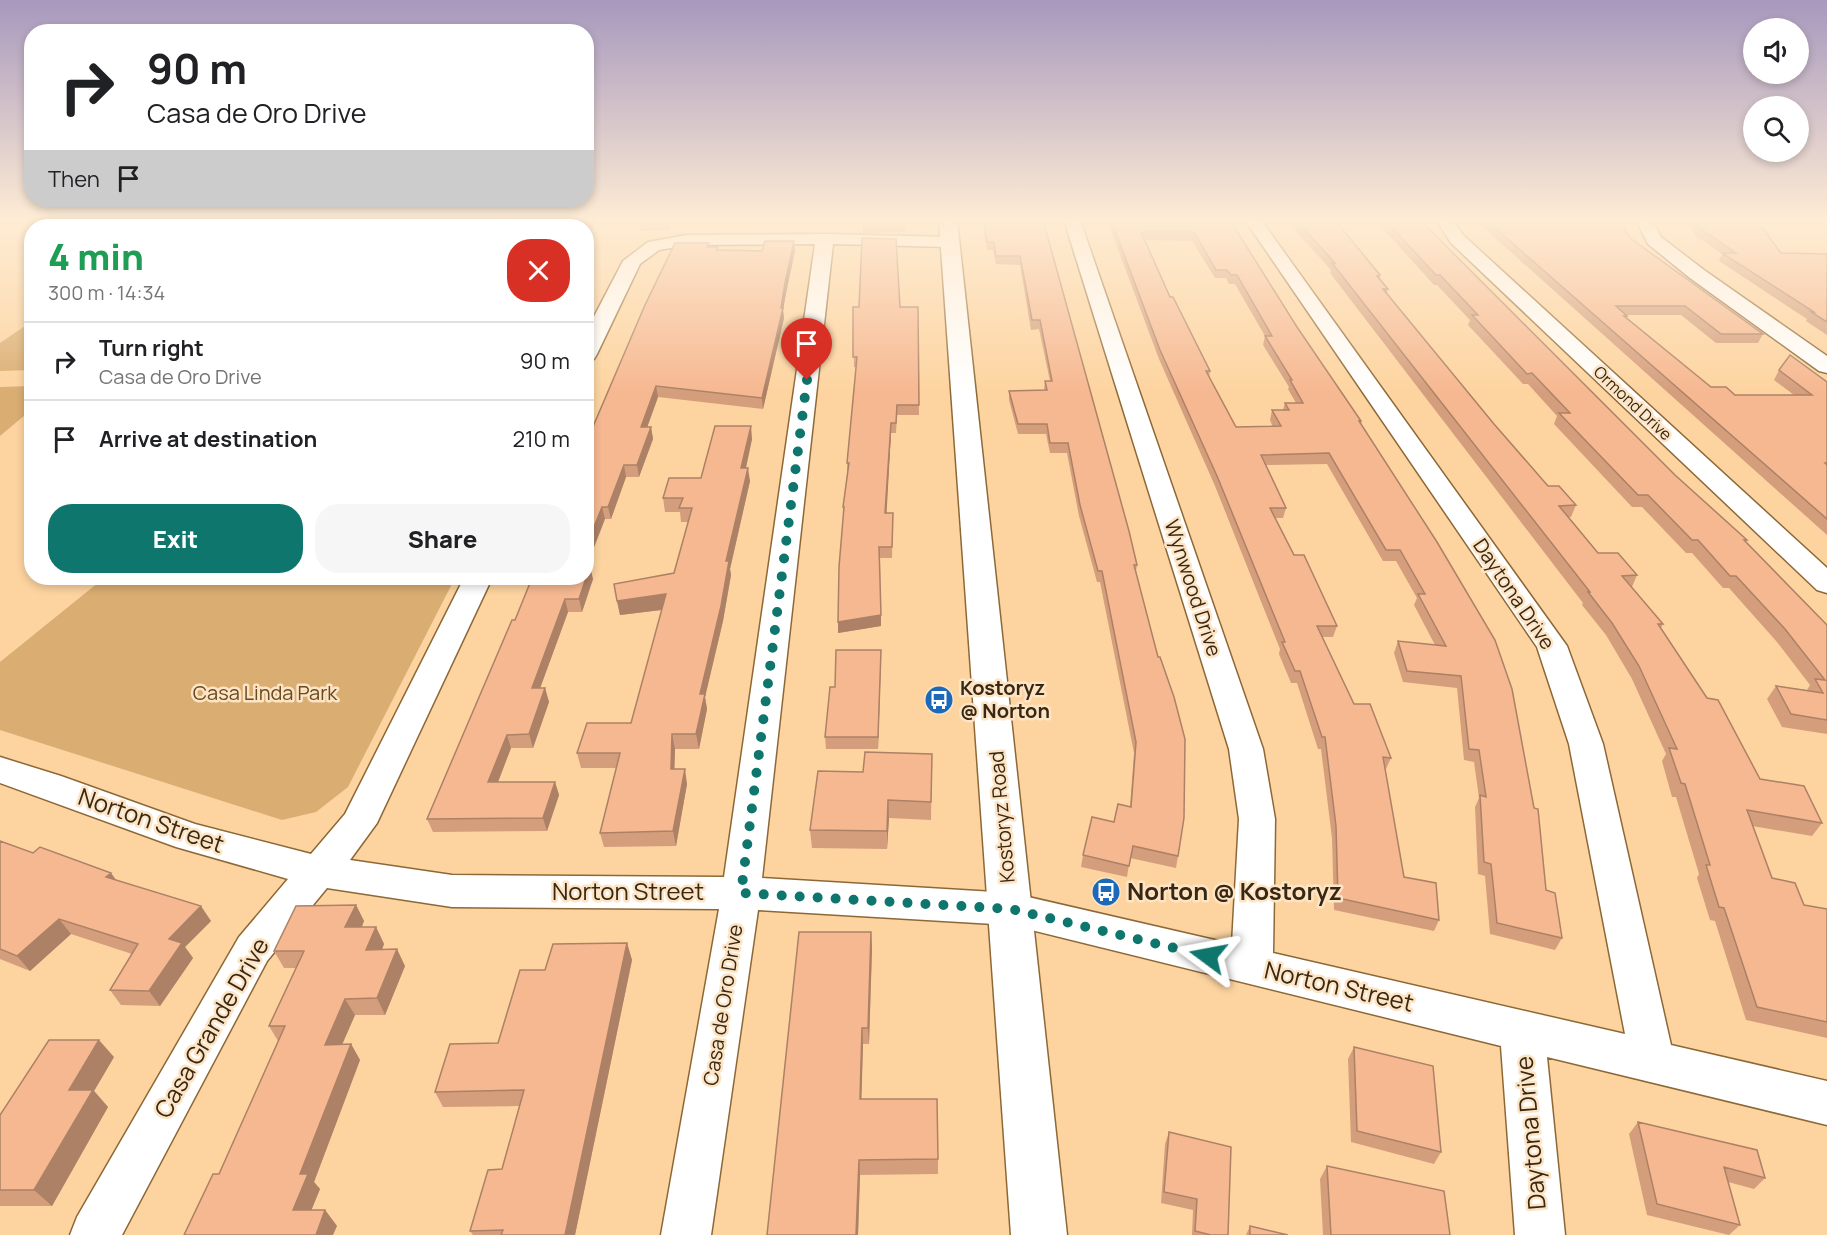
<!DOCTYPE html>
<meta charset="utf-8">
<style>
:root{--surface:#fff;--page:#f6f6f6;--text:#202124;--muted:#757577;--line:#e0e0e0;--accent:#0f766e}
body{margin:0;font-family:Manrope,sans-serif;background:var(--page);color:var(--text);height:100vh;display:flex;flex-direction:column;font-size:22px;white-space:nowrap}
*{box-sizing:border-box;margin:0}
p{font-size:20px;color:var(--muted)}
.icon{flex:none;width:33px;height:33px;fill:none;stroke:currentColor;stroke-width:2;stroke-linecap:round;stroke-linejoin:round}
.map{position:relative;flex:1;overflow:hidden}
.sheet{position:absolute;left:24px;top:219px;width:570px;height:366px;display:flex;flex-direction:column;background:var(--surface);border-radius:24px;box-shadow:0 3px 9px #0003}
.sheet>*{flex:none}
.hud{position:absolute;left:24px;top:24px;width:570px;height:183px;border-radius:24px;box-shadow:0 3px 9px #0003;background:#fff;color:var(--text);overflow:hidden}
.buttons{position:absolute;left:1743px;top:18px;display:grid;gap:12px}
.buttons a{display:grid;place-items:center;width:66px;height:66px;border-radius:50%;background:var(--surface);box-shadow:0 3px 9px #0003;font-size:30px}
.pin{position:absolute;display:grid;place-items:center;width:51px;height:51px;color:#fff;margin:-62px -26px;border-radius:50% 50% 50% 0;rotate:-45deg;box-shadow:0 0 6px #0007}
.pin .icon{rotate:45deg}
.me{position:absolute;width:66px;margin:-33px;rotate:283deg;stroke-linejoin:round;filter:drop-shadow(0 0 4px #0008)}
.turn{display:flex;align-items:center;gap:21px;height:126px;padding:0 24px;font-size:27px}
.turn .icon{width:78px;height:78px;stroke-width:2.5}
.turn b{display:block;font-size:42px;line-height:51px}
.then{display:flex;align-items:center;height:57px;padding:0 24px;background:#0003;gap:12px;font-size:22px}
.round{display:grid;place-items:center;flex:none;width:63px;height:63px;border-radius:24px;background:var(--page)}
.headline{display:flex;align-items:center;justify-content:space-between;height:102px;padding:0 24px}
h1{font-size:36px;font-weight:800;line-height:45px;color:#1e9e55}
.action{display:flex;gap:12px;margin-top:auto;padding:12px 24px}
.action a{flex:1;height:69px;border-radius:24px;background:var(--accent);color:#fff;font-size:24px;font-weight:800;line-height:69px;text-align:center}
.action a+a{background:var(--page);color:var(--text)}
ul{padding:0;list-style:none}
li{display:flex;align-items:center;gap:18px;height:78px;padding:0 24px;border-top:2px solid var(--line)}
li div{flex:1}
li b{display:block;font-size:22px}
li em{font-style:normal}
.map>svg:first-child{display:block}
.green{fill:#daad72}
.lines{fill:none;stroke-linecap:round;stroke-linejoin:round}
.minor-casing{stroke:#8d6837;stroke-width:3}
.major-casing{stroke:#8d6837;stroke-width:3}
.minor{fill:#fff;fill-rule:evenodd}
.major{fill:#fff;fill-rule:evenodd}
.wall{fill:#d49e7d;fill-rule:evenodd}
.shaded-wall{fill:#ac8166}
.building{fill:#f6b891;stroke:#ac8166;stroke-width:1.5;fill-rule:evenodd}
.route{stroke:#0f766e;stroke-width:10;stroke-dasharray:0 18}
.labels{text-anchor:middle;stroke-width:5;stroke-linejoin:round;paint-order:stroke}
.far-street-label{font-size:16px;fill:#382813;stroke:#fde4c5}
.street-label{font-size:20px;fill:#382813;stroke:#fde4c5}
.poi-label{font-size:20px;font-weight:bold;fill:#382813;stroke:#fde4c5;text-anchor:start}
.park-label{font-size:20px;fill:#684a1f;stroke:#fde4c5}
.near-street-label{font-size:24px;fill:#382813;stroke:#fde4c5}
.near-poi-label{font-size:24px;font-weight:bold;fill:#382813;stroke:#fde4c5;text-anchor:start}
</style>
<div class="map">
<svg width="1827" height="1235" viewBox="0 0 1827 1235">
<rect width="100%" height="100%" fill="#fdd4a0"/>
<path class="green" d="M25,326H31V370L0,371V343Z
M31,386V410L0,436V387Z
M104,578H455L348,787L316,812L282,820L0,730V662Z"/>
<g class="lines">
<g class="minor-casing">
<path id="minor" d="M39,220H59L52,226H32Z
M1064,220H1080L1263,749L1275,819L1273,953L1625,1034L1569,744L1537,647L1245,220H1261L1567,646L1603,744L1671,1045L1827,1081V1125L1547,1057L1565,1235H1515L1501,1046L1011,925L758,910L711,1235H661L719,909L452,907L327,888L267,961L122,1235H70L77,1217L239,937L288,879L176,847L0,783V757L61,776L195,824L311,854L345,814L464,578H492L377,823L350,860L452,875L724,877L815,244L687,245L659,250L640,264L597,354L594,359L586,360V332L623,261L648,242L687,235L825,234L949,237L955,238L958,242L955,246L949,247L833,244L762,878L1011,893L1232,944L1239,819L1229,749Z
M1436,220H1452L1463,235L1827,568V593L1817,590L1451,243Z
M1636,220H1652L1661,237L1704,270L1827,356V373L1819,371L1690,278L1648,244Z"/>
</g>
<g class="major-casing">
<path id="major" d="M939,220H957L1067,1235H1011Z"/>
</g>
<use href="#minor" class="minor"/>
<use href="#major" class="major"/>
</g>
<path class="wall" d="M0,220H37L35,221Z
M240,220H418H409L405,225H330Z
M672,220L668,231H640L639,225Z
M857,220H905V232L863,233V223H857Z
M982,220H1043L1137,565L1136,571L1178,856L1176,868L1130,858L1127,877L1081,867L1083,855L1130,806L1134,753L1100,582H1097L1079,516L1067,453H1050L1046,434H1018L1009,400V391L1044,390L1045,381H1050L1039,329L1031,330L1020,265L996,264L993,250H987Z
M1107,220H1230L1297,327L1361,421V423L1546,890L1562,938L1555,950L1490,934L1485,876L1478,874L1475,807L1479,798L1474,762L1464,760L1457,688L1403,682L1394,653L1398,641L1435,645L1414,605L1417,598L1396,561H1383L1327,464L1266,465L1286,508L1283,518H1275L1294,555L1337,626L1333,637H1322L1354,704L1391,758L1386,769H1385L1404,877L1439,920L1434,931L1334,910L1332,838L1321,749H1318L1297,683H1291L1279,654L1280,649L1215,486L1159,359ZM1144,240L1192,241L1215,278H1226L1229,284H1235L1265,336L1263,345L1289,387L1288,389L1296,403H1285L1283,410H1272L1270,420L1273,427H1236L1209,377L1210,371L1170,297Z
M1286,220H1335L1380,275V278L1388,289L1387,293L1494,424L1548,486L1576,505L1571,517H1569L1598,553L1637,575L1632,587L1663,624L1661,628L1760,779L1822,823L1812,836L1752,826L1772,878L1804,905L1827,909V1038L1746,1020L1715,921L1710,920L1697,878L1699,874L1676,797H1672L1662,761L1666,754L1632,679L1606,635L1582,605L1583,603L1330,273L1331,270Z
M1375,220H1420L1675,475L1747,540L1746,542L1827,625V734L1782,727L1767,699L1776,686L1807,690L1810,685L1777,642L1729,588H1723L1692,553H1686L1642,507H1632L1554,424L1557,416L1528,384H1523L1468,325L1470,320L1437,285H1434Z
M1475,220H1620L1630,238L1763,334L1758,343H1716L1681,315H1626V317L1711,387L1735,395H1794L1774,380L1779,370L1827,382V535Z
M1685,220H1731L1781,253L1827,254V335L1806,321L1807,319L1719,261L1722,254L1696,236Z
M709,247L718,250L795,251L786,293L783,310L784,318L763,409L658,397L647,427H651L653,439L639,477H626L611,519H605L587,566L593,579L582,612H568L540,688H545L549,702L533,748H511L498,782H555L559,795L547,831L433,832L427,819L515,620L586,578V443Z
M853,307H918L919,415H897L896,433H891L886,513H893L892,558H880L881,626L838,633V622L843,518V507L847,474V463L856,367H854Z
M752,439L746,468L750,481L730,569L731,575L723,621L705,697L707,709L699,749H675L674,769L687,784L676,846L604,847L600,833L616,768H581L577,753L631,723L662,610L620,615L617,601L674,573L688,522H681L680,512H665L663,498L701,478Z
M881,650L878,749H826L825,737L835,687Z
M932,754L931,820L889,818L887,849L812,848L810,830L863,772Z
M0,841L33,853L116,880L211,921L185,947L193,958L160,1006L121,1005L110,990L132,954L71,934L30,971L0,959Z
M356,905L364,921L362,927H376L384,944L382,950L405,966L385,1015H355L342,1044H351L360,1060L314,1182L320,1189L311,1210H325L337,1226L219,1174L278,1041L269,1026L296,968H284L274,951Z
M871,932L872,949L869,1044H863L861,1099L938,1159V1174L860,1175L858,1235H767Z
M627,943L632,960L575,1235H473L470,1231L502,1169L520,1106L443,1107L435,1092L498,1043L545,970Z
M1354,1047L1441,1152L1434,1164L1351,1142L1348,1059Z
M114,1057L94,1091L108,1107L52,1206H0V1115Z
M1638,1122L1765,1178L1754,1189L1728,1182L1740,1225L1729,1235L1647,1215L1629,1134Z
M1169,1132L1228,1235H1192L1193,1210L1161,1203L1165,1144Z
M1327,1166L1450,1235H1323L1320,1179Z
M1250,1226L1288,1235H1246Z"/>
<path class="shaded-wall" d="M326,220H328L330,225L328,226H318Z
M404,220H409L405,225Z
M587,220H597L586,238V226H583Z
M669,220H672L668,231L667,224Z
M794,241L795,251L786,293L783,310L784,318L763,409L762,398L785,283Z
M656,386L658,397L643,439L641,427Z
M891,423V433L886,524L885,513Z
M751,426L752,439L743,481L741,468Z
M651,427L653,439L639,477L637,465Z
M624,465L626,477L611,519L608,507Z
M748,468L750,481L730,569L731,575L723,621L705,697L707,709L699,749L696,734L700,694L726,561Z
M602,507L605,519L586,567V547Z
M590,566L593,579L582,612L579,599Z
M666,594L669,609L620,615L617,601Z
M565,599L568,612L535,702L532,688Z
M881,615V626L838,633V622Z
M881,650V661L878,749V737Z
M545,688L549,702L533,748L529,734Z
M672,734L675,749L674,784L671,769Z
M507,735L511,748L493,795L488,782Z
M685,769L687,784L676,846L673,831Z
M555,782L559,795L547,831L543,818Z
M888,800L889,818L887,849V831Z
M111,873L122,888L106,877Z
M356,905L364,921L354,944L345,927Z
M201,906L211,921L185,947L193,958L160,1006L149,991L169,939Z
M59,919L71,934L30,971L17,956Z
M376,927L384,944L375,967L366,950Z
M871,932L872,949L869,1044L868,1028Z
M627,943L632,960L575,1235H565Z
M397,949L405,966L385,1015L377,998Z
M345,999L355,1015L335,1061L325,1045Z
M862,1028L863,1044L861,1115L860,1099Z
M99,1040L114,1057L94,1091L108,1107L52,1206L34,1190L69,1090Z
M351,1044L360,1060L314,1182L320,1189L305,1226L293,1210L300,1174Z
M859,1160L860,1175L858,1235H856Z
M325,1210L337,1226L333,1235H316Z"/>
<path class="building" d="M240,220H326L318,226H231Z
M502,220H587L583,226H497Z
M641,220H669L667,224L639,225Z
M984,220H1043L1129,531L1137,565H1134L1158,657H1160L1174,697L1185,739L1184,818L1178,856L1133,846L1129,866L1083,855L1092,817L1114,822L1118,804L1131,807L1136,742L1102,571H1098L1080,505L1068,443H1050L1047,424H1018L1009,391L1047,390L1045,381H1052L1040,320H1032L1020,256H996L994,242H987Z
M1111,220H1230L1297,327L1361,421H1359L1437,542L1495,640L1512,689L1534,808L1538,809L1546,890L1555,893L1562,938L1497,923L1491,864L1484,862L1480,795L1486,797L1479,750L1469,749L1461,676L1407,671L1398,641L1446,646L1418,594H1425L1400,550H1386L1329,453L1261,455L1286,508H1270L1294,555H1304L1337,626H1317L1354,704H1370L1391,758L1383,757L1404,877L1436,883L1439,920L1338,898L1336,826L1325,737H1322L1300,671H1295L1282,642H1285L1217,476L1160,350ZM1141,232H1194L1216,270H1227L1231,275H1237L1272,336H1265L1292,380H1290L1303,403H1285L1289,410H1272L1281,426L1236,427L1206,371H1210L1173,297H1170Z
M1296,220H1335L1380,275L1377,276L1388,289H1383L1494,424L1548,486H1559L1576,505L1559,506L1598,553H1618L1637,575L1622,576L1663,624H1658L1707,698L1718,700L1760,779L1804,786L1822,823L1747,810L1772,878L1795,883L1804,905L1827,909V1022L1757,1007L1724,908L1719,907L1706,865H1710L1685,784L1681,783L1669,748L1677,749L1639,666L1612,623L1588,592H1590L1332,263H1335Z
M1385,220H1420L1675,475L1747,540H1744L1827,625V720L1791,714L1776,686L1823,693L1815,679L1825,680L1785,629L1736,576H1730L1698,540H1692L1648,495H1638L1559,413H1570L1532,373L1527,374L1472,315H1478L1440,275H1436Z
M1486,220H1620L1630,238L1763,334H1721L1685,306H1616L1627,316H1624L1711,387H1726L1735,395H1812L1779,370L1790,355L1827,382V463H1825L1827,465V519Z
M1694,220H1731L1761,226L1781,253L1827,254V322L1811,312H1814L1722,253H1736L1700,228Z
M862,238L896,239L900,307H918L919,405H897L896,423H891L885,513H893L892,547H879L881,615L838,622L839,567L844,507H843L849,463H847L857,357H853V307H859Z
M765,241H794L785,283L781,308H783L762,398L656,386L641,427H651L637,465H624L608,507H602L586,547V443L645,305L675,243H709L707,247H718L717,250L762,251Z
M715,426H751L741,468H748L726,561H729L721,606L700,694H705L696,734H672L671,769H685L673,831L600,833L620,753H577L587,723H631L666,594L617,601L614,584L674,573L692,508H679L683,498H663L669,478H701Z
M586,566H590L586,576Z
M532,578H586L579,599H565L532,688H545L529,734L507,735L488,782H555L543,818L427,819L512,620H515Z
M836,650H881L878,737H825L830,687H835Z
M865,752L932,754L931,802L888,800L887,831L810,830L818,771L863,772Z
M0,841L33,853L40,847L111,873L106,877L201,906L169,939L182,943L149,991L110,990L138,944L59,919L17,956L0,949Z
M356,905L345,927H376L366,950L397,949L377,998L345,999L325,1045L351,1044L300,1174H308L293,1210H325L316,1235H184L213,1174H219L285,1026H269L304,951H274L296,906Z
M799,932H871L868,1028H862L860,1099H937L938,1159L859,1160L856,1235H767Z
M627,943L565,1235H501L503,1230L470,1231L488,1170L502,1169L524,1090L435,1092L450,1044L498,1043L520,970H545L553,944Z
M49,1040H99L69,1090H93L34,1190H0V1115Z
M1354,1047L1433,1066L1441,1152L1357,1131Z
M1638,1122L1757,1150L1765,1178L1724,1167L1740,1225L1657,1204Z
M1169,1132L1231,1147L1228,1235H1211L1195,1231L1197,1199L1164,1192Z
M1327,1166L1444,1191L1450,1235H1331Z
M1250,1226L1288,1235H1250Z"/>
<linearGradient id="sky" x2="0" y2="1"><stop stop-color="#a798be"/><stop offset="0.56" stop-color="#feecd4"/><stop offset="1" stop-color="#feecd4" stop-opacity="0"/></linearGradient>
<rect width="1827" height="393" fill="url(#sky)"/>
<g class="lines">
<path class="route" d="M807,380L741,893L1011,909L1208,956"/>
</g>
<defs>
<g id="bus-disc" transform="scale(1.5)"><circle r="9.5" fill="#1b69b8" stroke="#fde4c5"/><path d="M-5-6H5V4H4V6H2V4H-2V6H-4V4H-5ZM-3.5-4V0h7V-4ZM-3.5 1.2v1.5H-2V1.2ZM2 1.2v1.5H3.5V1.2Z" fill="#fff"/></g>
</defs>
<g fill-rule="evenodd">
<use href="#bus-disc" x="939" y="700"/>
<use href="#bus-disc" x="1106" y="892"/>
</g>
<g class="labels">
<g class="far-street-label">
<text transform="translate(1633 403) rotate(43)" y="6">Ormond Drive</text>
</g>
<g class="street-label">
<text transform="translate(1193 588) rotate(72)" y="7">Wynwood Drive</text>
<text transform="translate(1514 594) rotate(56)" y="7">Daytona Drive</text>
<text transform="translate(1002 817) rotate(-95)" y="7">Kostoryz Road</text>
<text transform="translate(723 1005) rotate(-81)" y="7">Casa de Oro Drive</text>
</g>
<g class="poi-label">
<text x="960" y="695">Kostoryz<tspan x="960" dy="23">@ Norton</tspan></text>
</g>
<g class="park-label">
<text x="265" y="700">Casa Linda Park</text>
</g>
<g class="near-street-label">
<text transform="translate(151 821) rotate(19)" y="8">Norton Street</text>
<text x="628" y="900">Norton Street</text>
<text transform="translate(1339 987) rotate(13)" y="8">Norton Street</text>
<text transform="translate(212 1028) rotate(-60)" y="8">Casa Grande Drive</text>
<text transform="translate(1531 1133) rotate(-95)" y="8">Daytona Drive</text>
</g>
<g class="near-poi-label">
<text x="1127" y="900">Norton @ Kostoryz</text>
</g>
</g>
</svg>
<div class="buttons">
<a><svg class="icon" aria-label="sound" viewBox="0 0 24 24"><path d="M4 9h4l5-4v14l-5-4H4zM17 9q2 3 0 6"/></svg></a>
<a><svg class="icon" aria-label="search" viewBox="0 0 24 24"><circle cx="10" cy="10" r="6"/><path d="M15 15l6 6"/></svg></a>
</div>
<div class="pin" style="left:807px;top:380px;background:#d93025"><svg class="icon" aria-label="arrive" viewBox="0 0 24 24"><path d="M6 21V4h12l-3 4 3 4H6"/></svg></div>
<svg class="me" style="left:1208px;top:956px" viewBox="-20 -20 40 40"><path d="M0-17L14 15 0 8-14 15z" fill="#0f766e" stroke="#fff" stroke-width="4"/></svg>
<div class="hud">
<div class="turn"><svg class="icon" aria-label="right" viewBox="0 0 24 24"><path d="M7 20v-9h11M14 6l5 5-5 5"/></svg><div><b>90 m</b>Casa de Oro Drive</div></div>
<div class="then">Then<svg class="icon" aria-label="arrive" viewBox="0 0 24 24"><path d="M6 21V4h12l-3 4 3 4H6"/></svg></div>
</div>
<section class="sheet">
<div class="headline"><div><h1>4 min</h1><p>300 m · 14:34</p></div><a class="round" style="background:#d93025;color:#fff"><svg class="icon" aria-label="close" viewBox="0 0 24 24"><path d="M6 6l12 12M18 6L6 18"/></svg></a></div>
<ul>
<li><svg class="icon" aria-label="right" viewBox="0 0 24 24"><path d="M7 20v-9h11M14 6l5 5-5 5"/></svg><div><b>Turn right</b><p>Casa de Oro Drive</p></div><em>90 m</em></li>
<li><svg class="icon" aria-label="arrive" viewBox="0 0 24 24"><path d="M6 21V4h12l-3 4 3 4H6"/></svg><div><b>Arrive at destination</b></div><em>210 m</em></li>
</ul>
<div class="action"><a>Exit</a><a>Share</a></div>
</section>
</div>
